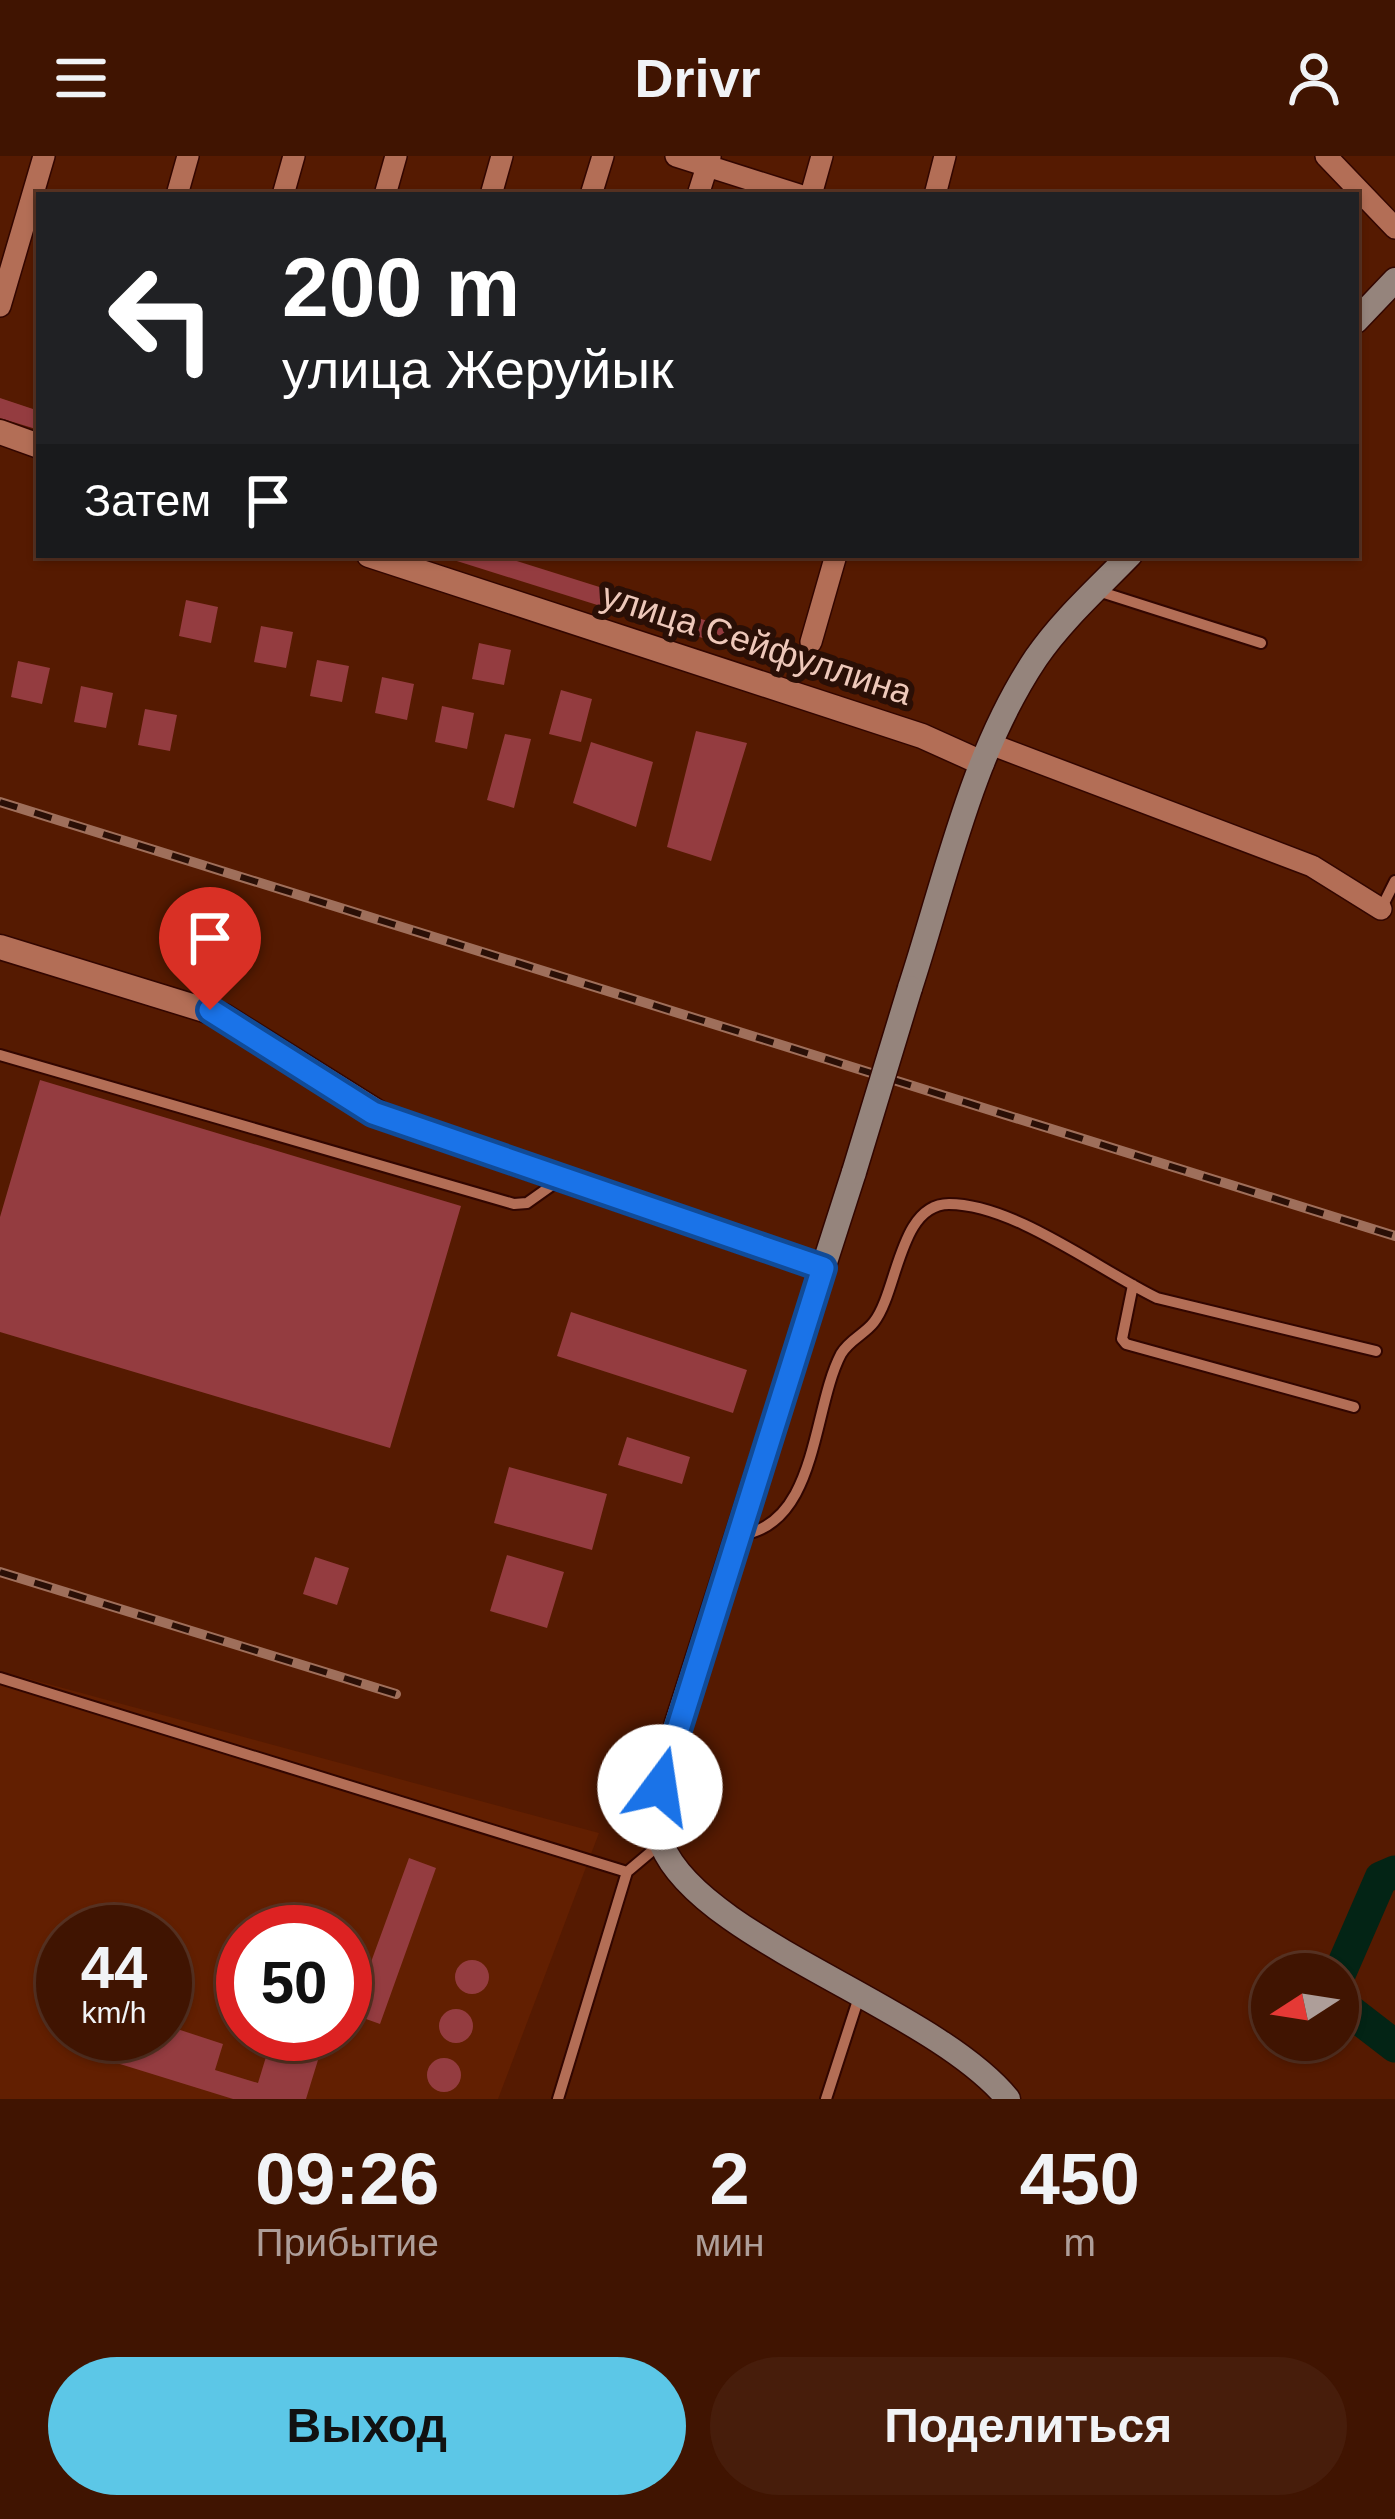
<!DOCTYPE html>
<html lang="ru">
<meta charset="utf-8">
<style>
:root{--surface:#401401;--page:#471d0b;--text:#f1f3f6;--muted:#ae9e99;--line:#593323;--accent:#5cc7e7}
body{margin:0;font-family:Helvetica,sans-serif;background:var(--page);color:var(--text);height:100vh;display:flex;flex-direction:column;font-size:45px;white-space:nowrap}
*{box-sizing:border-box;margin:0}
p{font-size:39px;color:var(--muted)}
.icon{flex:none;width:66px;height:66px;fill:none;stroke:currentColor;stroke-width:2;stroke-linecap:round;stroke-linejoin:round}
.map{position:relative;height:1943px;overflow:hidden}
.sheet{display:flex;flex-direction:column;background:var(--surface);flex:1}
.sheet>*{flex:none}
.top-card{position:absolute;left:36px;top:36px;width:1323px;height:366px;border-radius:0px;box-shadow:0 3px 9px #0004,0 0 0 3px var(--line);background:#202124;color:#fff;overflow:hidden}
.needle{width:78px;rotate:258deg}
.tools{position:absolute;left:1251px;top:1797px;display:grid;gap:24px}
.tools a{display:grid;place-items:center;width:108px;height:108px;border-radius:50%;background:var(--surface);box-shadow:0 3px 9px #0004,0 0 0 3px var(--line);font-size:60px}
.speed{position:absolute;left:36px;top:1749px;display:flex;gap:24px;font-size:60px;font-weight:700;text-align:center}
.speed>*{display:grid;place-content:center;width:156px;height:156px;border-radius:50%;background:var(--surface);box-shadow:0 3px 9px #0004,0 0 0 3px var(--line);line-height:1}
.speed small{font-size:30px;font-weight:400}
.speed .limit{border:18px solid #d22;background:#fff;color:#111}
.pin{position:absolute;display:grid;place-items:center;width:102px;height:102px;color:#fff;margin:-123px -51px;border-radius:50% 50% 50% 0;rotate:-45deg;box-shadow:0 0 12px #0007}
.pin .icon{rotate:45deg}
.me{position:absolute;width:132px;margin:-66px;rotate:14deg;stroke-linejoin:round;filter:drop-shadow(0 0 9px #0008)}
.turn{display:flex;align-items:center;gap:42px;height:252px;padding:0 48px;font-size:54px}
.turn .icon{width:156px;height:156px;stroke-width:2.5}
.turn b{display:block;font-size:84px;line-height:102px}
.then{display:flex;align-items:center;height:114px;padding:0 48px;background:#0003;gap:24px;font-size:45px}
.eta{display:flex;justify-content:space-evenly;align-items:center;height:204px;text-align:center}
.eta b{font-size:72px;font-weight:800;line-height:84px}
.action{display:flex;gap:24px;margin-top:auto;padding:24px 48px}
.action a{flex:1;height:138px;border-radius:72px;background:var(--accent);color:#111;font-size:48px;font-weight:800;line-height:138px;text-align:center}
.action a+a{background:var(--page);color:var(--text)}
header{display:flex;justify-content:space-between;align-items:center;height:156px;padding:0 48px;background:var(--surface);font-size:54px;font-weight:800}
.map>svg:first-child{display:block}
.built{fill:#621f01;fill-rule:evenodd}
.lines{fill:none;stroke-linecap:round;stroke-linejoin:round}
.river{stroke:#032415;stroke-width:33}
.building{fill:#943c40}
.service-casing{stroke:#320600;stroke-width:14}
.minor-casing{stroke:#320600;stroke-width:24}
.tertiary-casing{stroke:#320600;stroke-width:27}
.secondary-casing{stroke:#320600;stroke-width:27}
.service{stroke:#b36e56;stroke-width:10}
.minor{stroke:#b36e56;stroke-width:21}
.tertiary{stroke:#b36e56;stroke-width:24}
.secondary{stroke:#95847c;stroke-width:24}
.rail-casing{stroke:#9f6f5b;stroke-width:10}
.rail{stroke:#2a0f06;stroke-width:6;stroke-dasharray:18;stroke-linecap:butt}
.secondary-bridge-casing{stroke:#320600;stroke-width:27;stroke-linecap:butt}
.secondary-bridge{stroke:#95847c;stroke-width:24}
.route-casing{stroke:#114b97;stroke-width:30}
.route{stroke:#1a73e8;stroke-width:21}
.labels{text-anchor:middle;stroke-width:12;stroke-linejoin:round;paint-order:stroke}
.street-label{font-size:36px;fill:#eec8ba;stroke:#2a0f06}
</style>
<header><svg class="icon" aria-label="menu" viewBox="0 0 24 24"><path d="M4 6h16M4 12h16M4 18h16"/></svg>Drivr<svg class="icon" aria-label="person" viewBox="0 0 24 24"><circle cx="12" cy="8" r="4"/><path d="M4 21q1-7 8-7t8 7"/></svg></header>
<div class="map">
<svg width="1395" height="1943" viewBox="0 0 1395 1943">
<rect width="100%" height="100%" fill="#551a01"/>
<path class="built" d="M0,1515L599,1677L498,1943H0ZM63,1776H165V1878H63ZM243,1776H345V1878H243Z"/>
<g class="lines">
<path class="river" d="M1338,1821L1381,1722L1395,1716
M1338,1846L1395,1890"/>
</g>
<path class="building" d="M0,242L39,255V274L0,262Z
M498,399L819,500L814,517L441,400Z
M186,444L218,451L211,487L179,480Z
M261,470L293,476L286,512L254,506Z
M479,487L511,494L504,529L472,523Z
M317,504L349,510L342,546L310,540Z
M18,505L50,512L42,548L11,541Z
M382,521L414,528L407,564L375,557Z
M81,530L113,537L106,572L74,566Z
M561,534L592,543L581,586L549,578Z
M442,550L474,557L467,593L435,586Z
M145,553L177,559L170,595L138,589Z
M696,575L747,587L711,705L667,691Z
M505,578L531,583L514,652L487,644Z
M591,586L653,606L636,671L573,647Z
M40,924L461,1050L390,1292L0,1176V1061Z
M571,1156L747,1214L733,1257L557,1200Z
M627,1281L690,1301L682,1328L618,1309Z
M509,1311L607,1338L592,1394L494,1367Z
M507,1399L564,1416L547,1472L490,1455Z
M315,1401L349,1412L337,1449L303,1438Z
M409,1702L436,1712L380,1868L352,1858Z
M455 1821a17 17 0 1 1 34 0a17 17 0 1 1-34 0Z
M439 1870a17 17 0 1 1 34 0a17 17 0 1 1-34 0Z
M165,1869L223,1888L215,1914L258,1927L273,1878H326L306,1943H233L107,1904L115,1878H165Z
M427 1919a17 17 0 1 1 34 0a17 17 0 1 1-34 0Z"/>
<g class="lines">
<g class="service-casing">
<path id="service" d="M1098,435L1261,487
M1381,753L1395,725
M0,899L514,1048L527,1047L558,1025
M1133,1129L1122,1183L1126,1188L1354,1251
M740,1379C818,1369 812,1253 841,1198C849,1184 865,1178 874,1166C898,1135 899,1048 949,1048C1014,1048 1099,1114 1157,1142L1376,1195
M0,1522L627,1716
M558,1943L627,1716L659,1689
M826,1943L859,1841"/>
</g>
<g class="minor-casing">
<path id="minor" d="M676,0L799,39
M1326,0L1395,72
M177,39L188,0
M283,39L294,0
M385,39L396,0
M491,39L502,0
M591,39L603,0
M698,39L710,1
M811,39L822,0
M935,39L945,0
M0,150L44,0
M811,486L836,399
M993,589L1312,710L1381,753"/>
</g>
<g class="tertiary-casing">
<path id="tertiary" d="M0,276L39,290
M369,399L922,580L982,607
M0,791L224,860L390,964L823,1113"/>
</g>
<g class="secondary-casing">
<path id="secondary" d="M1356,165L1395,124
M910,832C946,722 971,599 1036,502C1062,464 1098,432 1130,399
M854,1016L667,1598C661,1625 651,1661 662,1689C701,1784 934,1852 1008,1943"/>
</g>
<use href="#service" class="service"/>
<use href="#minor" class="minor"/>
<use href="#tertiary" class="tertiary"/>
<use href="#secondary" class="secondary"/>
<g class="rail-casing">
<path id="rail" d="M0,646L1395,1080
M0,1416L396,1538"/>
</g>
<use href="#rail" class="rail"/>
<g class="secondary-bridge-casing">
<path id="secondary-bridge" d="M854,1016L910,832"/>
</g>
<use href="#secondary-bridge" class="secondary-bridge"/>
</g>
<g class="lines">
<g class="route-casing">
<path id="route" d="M210,854L373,957L823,1112L660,1631"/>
</g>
<use href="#route" class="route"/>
</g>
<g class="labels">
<g class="street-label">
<text transform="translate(757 487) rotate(18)" y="13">улица Сейфуллина</text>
</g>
</g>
</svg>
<div class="tools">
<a><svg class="needle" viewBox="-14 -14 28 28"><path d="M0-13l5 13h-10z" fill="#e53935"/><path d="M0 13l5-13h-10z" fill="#ae9e99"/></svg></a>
</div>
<div class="speed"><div>44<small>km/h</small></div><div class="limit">50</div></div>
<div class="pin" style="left:210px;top:854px;background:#d93025"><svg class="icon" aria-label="arrive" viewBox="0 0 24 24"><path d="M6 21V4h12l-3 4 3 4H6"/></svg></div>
<svg class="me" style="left:660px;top:1631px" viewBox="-20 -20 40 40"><circle r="19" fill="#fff"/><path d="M0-13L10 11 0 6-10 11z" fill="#1a73e8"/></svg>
<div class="top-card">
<div class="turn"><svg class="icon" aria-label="left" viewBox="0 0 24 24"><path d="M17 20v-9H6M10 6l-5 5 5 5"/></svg><div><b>200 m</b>улица Жеруйык</div></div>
<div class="then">Затем<svg class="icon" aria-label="arrive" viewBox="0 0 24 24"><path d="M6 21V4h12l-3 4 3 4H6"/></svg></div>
</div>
</div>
<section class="sheet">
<div class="eta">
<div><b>09:26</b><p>Прибытие</p></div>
<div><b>2</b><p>мин</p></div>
<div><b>450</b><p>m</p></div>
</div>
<div class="action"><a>Выход</a><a>Поделиться</a></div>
</section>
